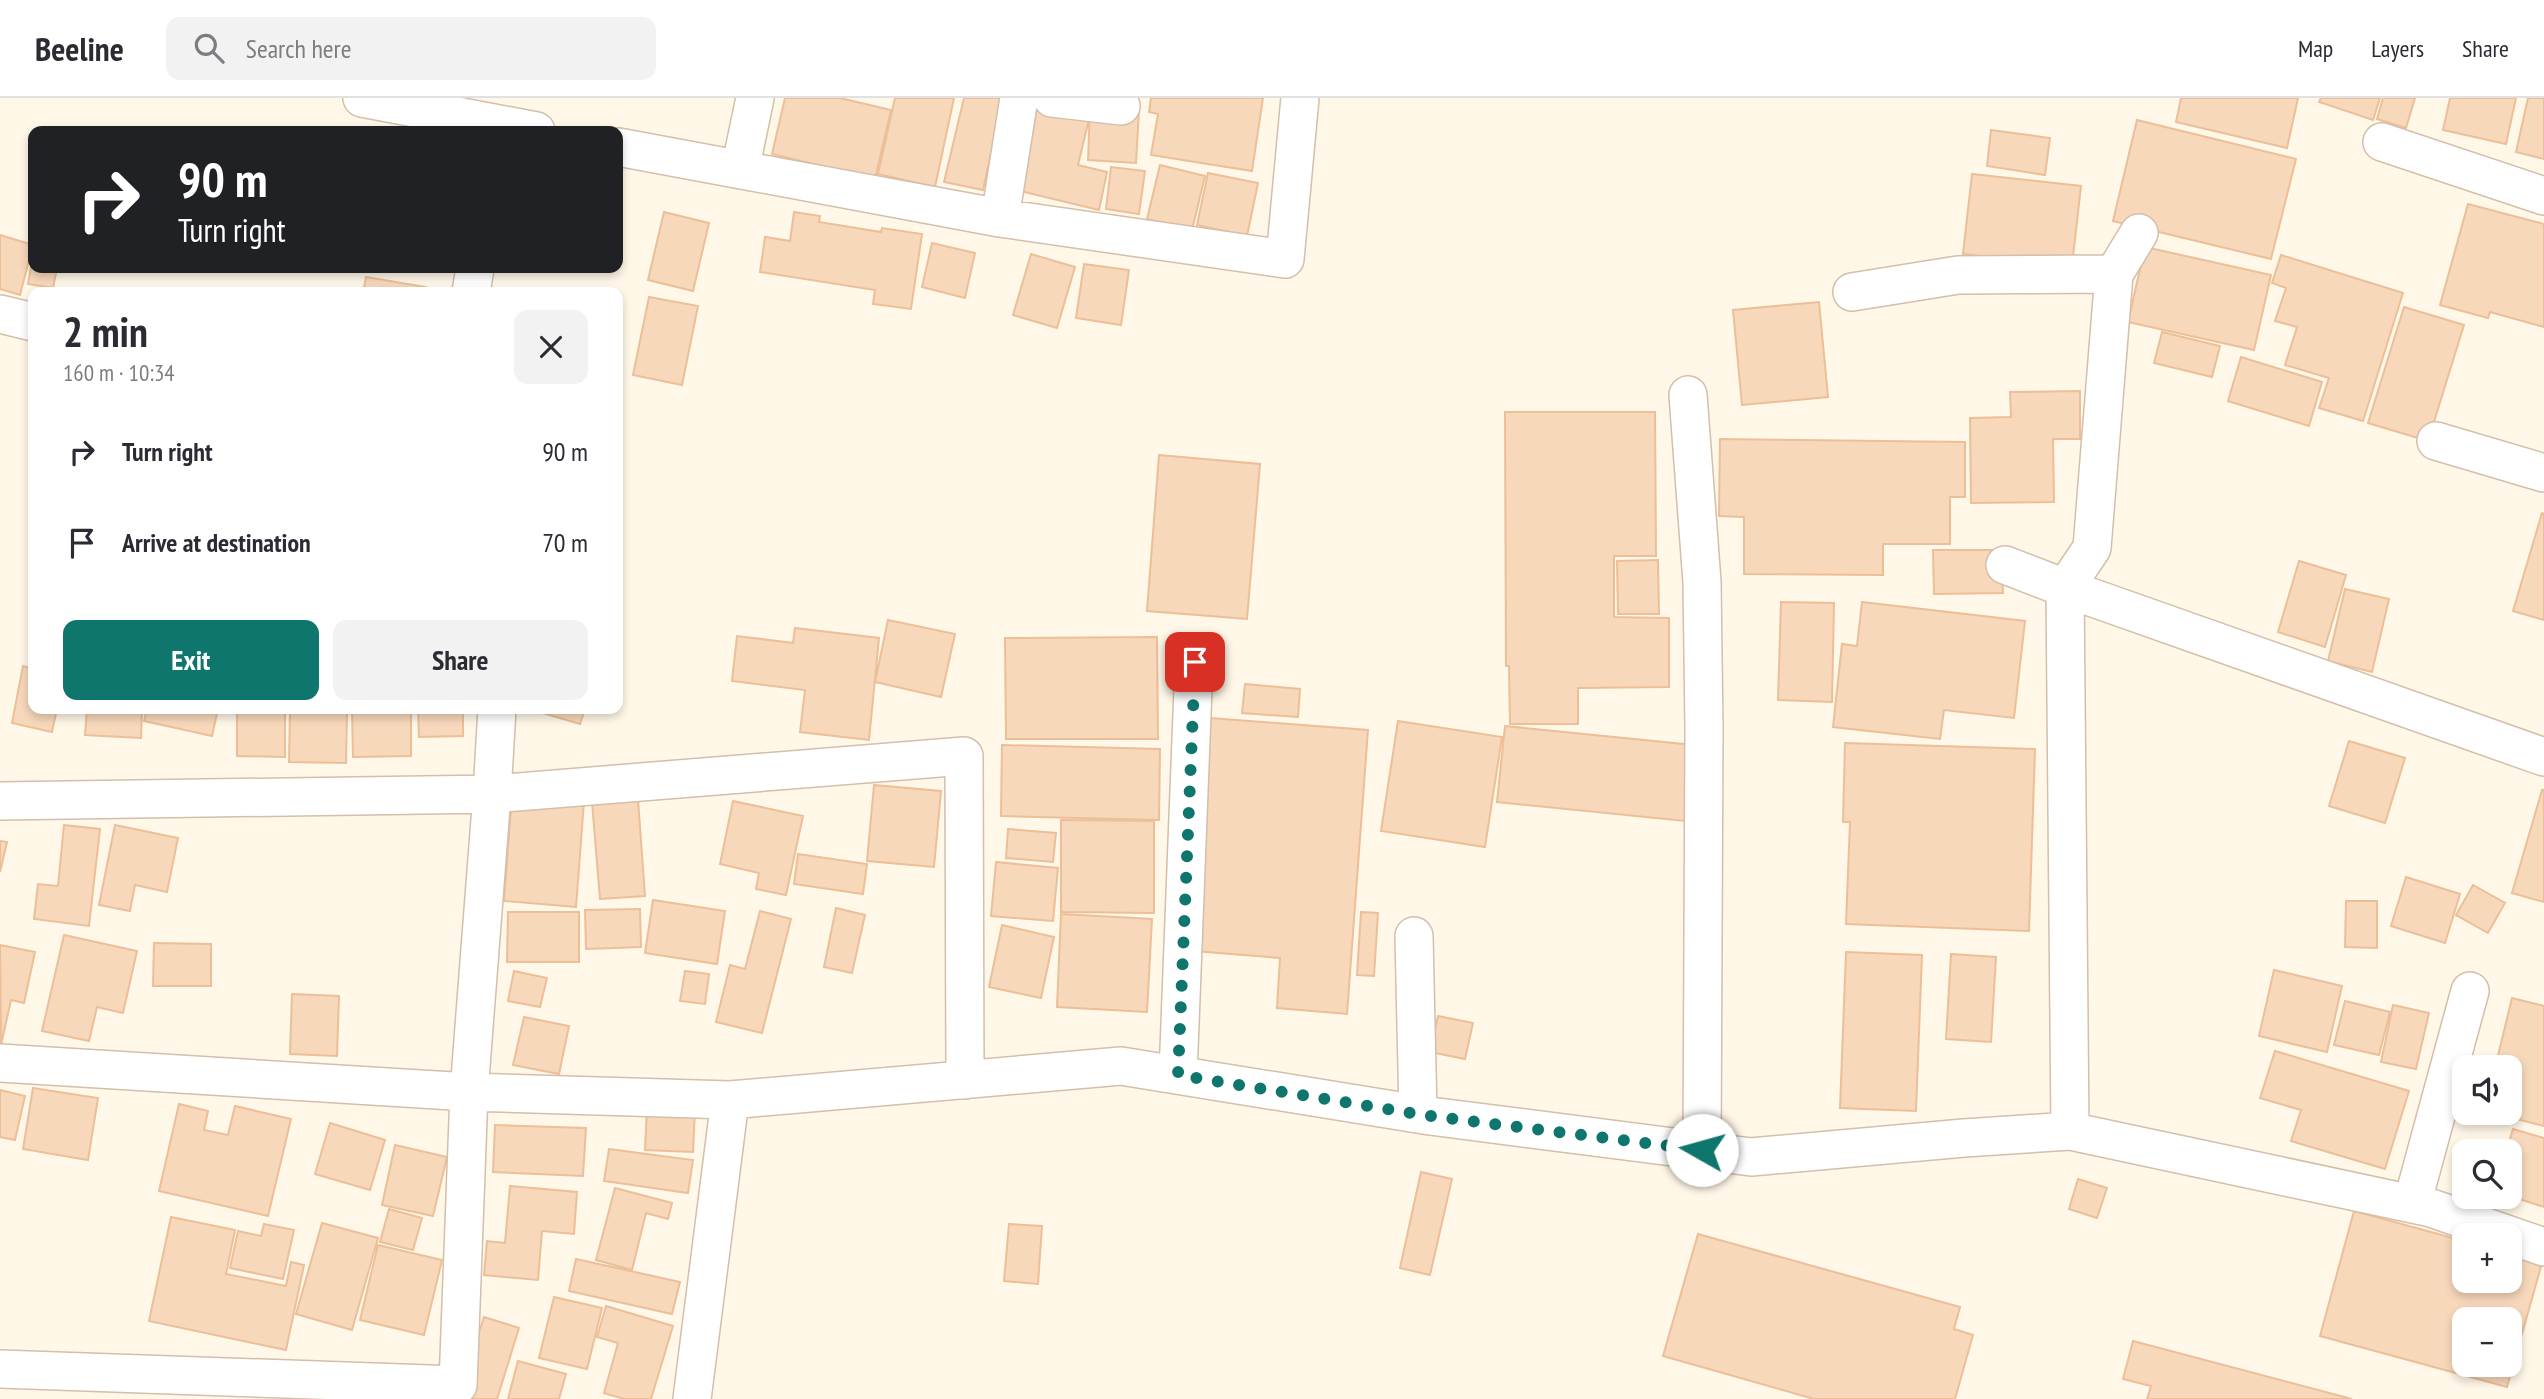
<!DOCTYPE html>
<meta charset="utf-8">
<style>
:root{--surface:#fff;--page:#f2f2f3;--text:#2b2b33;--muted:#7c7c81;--line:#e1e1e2;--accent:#0f766e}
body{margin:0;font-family:"PT Sans Narrow",sans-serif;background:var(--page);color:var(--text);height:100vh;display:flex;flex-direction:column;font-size:26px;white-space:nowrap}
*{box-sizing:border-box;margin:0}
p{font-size:23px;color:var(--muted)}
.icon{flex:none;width:38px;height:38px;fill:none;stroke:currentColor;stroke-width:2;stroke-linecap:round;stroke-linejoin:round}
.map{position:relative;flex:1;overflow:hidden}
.side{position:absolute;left:28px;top:189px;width:595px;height:427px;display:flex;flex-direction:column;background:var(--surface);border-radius:14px;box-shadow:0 4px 10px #0003}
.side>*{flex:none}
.guide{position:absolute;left:28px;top:28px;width:595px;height:147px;border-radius:14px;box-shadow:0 4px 10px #0003;background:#202124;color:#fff;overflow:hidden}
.fabs{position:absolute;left:2452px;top:957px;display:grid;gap:14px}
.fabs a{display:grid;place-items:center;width:70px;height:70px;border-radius:14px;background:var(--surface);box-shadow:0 4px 10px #0003;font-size:35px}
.pin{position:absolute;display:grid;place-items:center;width:60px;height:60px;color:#fff;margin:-30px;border-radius:14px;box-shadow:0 4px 10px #0006}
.me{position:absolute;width:77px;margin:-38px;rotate:277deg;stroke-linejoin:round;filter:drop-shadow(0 0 5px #0008)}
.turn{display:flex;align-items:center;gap:24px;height:147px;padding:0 35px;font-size:32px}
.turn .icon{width:91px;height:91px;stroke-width:2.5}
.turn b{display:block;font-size:49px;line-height:60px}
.round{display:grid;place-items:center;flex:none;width:74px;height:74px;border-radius:14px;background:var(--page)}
.overview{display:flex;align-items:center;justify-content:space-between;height:119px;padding:0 35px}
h1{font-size:42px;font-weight:700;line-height:52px}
.primary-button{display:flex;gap:14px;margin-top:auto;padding:14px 35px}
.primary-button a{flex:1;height:80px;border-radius:14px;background:var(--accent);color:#fff;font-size:28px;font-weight:700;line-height:80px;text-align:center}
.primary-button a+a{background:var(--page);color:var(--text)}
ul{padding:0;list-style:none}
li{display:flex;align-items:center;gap:21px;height:91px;padding:0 35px}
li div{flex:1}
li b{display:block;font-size:26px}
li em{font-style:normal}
header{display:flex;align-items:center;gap:42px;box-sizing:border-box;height:98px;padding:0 35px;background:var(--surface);border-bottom:2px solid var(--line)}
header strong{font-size:33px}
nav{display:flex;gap:38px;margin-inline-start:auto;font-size:24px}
.search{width:490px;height:63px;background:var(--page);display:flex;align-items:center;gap:18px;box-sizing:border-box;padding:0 24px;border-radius:14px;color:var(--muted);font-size:26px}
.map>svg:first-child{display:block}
.building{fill:#f7d8bb;stroke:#ecbf99;stroke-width:2;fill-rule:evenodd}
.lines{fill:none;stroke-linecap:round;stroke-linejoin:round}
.minor-casing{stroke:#d3bfaa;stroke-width:40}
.minor{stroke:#fff;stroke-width:37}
.route{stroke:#0f766e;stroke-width:12;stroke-dasharray:0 21.6}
</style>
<header>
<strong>Beeline</strong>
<div class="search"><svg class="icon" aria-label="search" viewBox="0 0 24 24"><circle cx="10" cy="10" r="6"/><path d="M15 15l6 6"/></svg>Search here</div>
<nav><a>Map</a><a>Layers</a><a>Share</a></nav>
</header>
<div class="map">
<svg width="2544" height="1301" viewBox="0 0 2544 1301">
<rect width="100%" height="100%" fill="#fff7e7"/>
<path class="building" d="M785,0H840L891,12L875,81L772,56Z
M895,0H954L935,89L878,76Z
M964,0H1003L983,92L944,84Z
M1151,0H1263L1252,73L1151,57L1158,16L1149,14Z
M2181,0H2298L2287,50L2176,24Z
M2321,0H2380L2373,22L2319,4Z
M2383,0H2415L2406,30L2377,21Z
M2450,0H2516L2506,46L2443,32Z
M2528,0H2544V61L2516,54Z
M1036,5L1090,17L1078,67L1107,74L1099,112L1016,92Z
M1090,10L1139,12L1136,65L1088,62Z
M2137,22L2296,61L2271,161L2113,123Z
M1991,32L2050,40L2045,77L1987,68Z
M1160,67L1205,78L1192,132L1147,121Z
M1111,69L1145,73L1139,116L1106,111Z
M1208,75L1258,85L1247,138L1197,127Z
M1972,76L2081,88L2072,168L1963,156Z
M2468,106L2544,126V229L2490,214L2488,220L2440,207Z
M664,114L709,125L693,193L648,182Z
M794,114L820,118L819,124L881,134L882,130L922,136L911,211L873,206L875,192L760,174L765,139L790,143Z
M0,137L33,147L20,197L0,191Z
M932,145L975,155L965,200L922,189Z
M2145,149L2271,177L2254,252L2128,224Z
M1031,156L1075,169L1057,230L1013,217Z
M2281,157L2403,195L2363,323L2319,310L2329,280L2285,267L2297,229L2275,223L2286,190L2272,185Z
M33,158V170H57L53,190L28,186Z
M1084,166L1129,172L1121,227L1076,220Z
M366,179L426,189V194H363Z
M649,199L698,208L682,287L633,277Z
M1819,204L1828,299L1742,307L1733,212Z
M2404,209L2464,227L2428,343L2368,325Z
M2162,234L2220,248L2212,279L2154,265Z
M2241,259L2322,284L2309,328L2228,303Z
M2080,293V341H2053L2054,404L1971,405L1970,320L2011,319L2010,294Z
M1505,314H1655L1656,458H1614V519L1669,520V589L1578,590V626H1510L1509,568H1506Z
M1720,341L1965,344V399H1950V446H1883V477L1744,476V419L1719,418Z
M1159,357L1260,366L1247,521L1147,513Z
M2542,415L2544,416V522L2513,513Z
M1933,452H2002L2003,495L1934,496Z
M1658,462L1659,516H1618L1617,463Z
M2299,463L2346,477L2325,549L2278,534Z
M2345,491L2389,501L2372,574L2328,563Z
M1781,504L1834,505L1832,604L1778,602Z
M1862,504L2025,523L2014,620L1944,612L1940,641L1833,629L1842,546L1857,548Z
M888,522L955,536L941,599L875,584Z
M795,530L879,540L869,642L800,634L805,592L732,583L737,538L793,545Z
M1157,539L1158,641H1006L1005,540Z
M23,568L33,571V611H57L52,634L12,625Z
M1245,586L1300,591L1298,619L1242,615Z
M87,611H142L141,640L85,637Z
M147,611H218L212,638L144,623Z
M237,611H285V659L237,658Z
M352,611H411V658L353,659Z
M418,611H463V638L419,639Z
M529,611H585L580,626Z
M290,613L347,615L346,665L289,664Z
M1210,620L1368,632L1347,916L1277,910L1280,860L1194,853Z
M1398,623L1502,639L1485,749L1381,733Z
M1505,628L1693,647L1685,723L1497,704Z
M2349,643L2405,660L2385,725L2329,708Z
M1845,645L2035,651L2029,833L1846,826L1850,724H1843Z
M1002,647L1160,651L1159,722L1001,718Z
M874,687L941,693L934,769L867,763Z
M2542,692H2544V804L2512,795Z
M512,697L584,703L576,809L504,803Z
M638,701L645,798L600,801L592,704Z
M733,703L803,718L786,797L756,791L759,775L720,766Z
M1061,722L1154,723V815L1061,814Z
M64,727L100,731L89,828L34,821L38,786L58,788Z
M115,727L178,740L167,794L135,787L130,813L99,807Z
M1008,731L1056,735L1053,764L1006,760Z
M0,743L7,744L0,774Z
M798,756L867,766L863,796L794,786Z
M996,764L1058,770L1053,823L991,818Z
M2406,779L2460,796L2445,845L2391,828Z
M2473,787L2505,805L2488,835L2456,817Z
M653,802L725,813L717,866L645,855Z
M2346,803H2377V850L2345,849Z
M836,810L865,817L852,875L824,869Z
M640,811L641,849L586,851L585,812Z
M760,813L791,821L762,935L716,924L730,867L745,871Z
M508,814H579V864H507Z
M1361,814L1378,815L1374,878L1357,877Z
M1061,816L1152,821L1147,914L1057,909Z
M1002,827L1054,839L1041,900L989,889Z
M64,837L137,853L123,915L97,909L89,943L42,933Z
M154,845L211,846V888H153Z
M0,847L35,854L24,905L11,902L1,947Z
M1846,854L1922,857L1916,1013L1840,1010Z
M1951,856L1996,859L1991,944L1946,941Z
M2274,872L2342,888L2327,954L2259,938Z
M514,873L547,880L540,909L508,903Z
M685,873L709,876L705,906L680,903Z
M292,896L339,898L337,958L290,956Z
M2512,900L2544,908V1028L2493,1015H2510V970H2495Z
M2345,903L2390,914L2379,957L2334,947Z
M2393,907L2429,915L2416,971L2381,964Z
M1438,918L1473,925L1465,961L1430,954Z
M524,919L569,928L559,976L513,967Z
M2275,953L2409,993L2385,1071L2291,1043L2301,1012L2260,1000Z
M33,990L98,1000L88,1062L23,1051Z
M0,992L25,998L15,1042L0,1039Z
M179,1006L208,1013L204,1032L228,1037L235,1008L291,1021L268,1118L159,1093Z
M647,1009L695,1011L693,1054L645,1052Z
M330,1025L385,1042L370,1092L315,1076Z
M495,1027L586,1030L583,1078L493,1074Z
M2513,1031L2544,1040V1109L2510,1098V1054H2506Z
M395,1047L447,1059L433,1118L382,1107Z
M609,1051L693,1062L688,1095L604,1083Z
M1421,1074L1452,1081L1430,1177L1400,1170Z
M2078,1081L2107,1090L2097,1120L2069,1111Z
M510,1088L577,1094L574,1136L542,1133L538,1182L484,1177L487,1143L505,1145Z
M615,1090L672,1105L668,1121L646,1115L632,1172L596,1162Z
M389,1111L422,1120L413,1152L380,1144Z
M2354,1113L2464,1143V1183H2510V1156L2542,1165L2507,1289L2320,1238ZM2464,1222H2510V1267H2464Z
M171,1119L235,1132L226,1176L286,1188L291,1164L304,1167L286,1252L149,1223Z
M322,1125L378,1140L352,1232L296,1216Z
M264,1126L294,1132L283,1181L230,1170L238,1133L261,1138Z
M1009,1126L1042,1128L1038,1186L1004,1183Z
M1698,1136L1960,1209L1954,1231L1973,1237L1955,1301H1814L1663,1258Z
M378,1147L442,1162L424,1237L360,1222Z
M576,1161L680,1184L672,1216L569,1193Z
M554,1199L602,1210L587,1271L539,1260Z
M606,1208L673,1228L651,1301H624L604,1295L618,1245L597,1239Z
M484,1219L519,1230L497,1301H458Z
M2133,1243L2352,1301H2147L2151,1288L2123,1281Z
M518,1263L566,1276L559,1301H508Z"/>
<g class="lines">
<g class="minor-casing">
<path id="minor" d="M362,0L536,33
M1052,0L1121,8
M2382,44L2544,98
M618,49L1000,120L1285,161L1300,0
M740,72L755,0
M1000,120L1019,0
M2114,176L2139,135
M471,194L475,170
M1852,194L1958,177L2114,176L2092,450L2065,490L2070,1033
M0,216L33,224
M1688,297L1702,484L1704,630L1702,1052
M2436,343L2544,375
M2005,467L2065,490L2544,659
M497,611L492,696L964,658L965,982
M0,703L492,696L469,994L458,1287L0,1271
M1414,838L1418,1016
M0,965L469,994L730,1002
M1178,977L1194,564
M2412,1106L2470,893
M692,1301L730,1002L1121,968L1430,1018L1751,1059L1964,1040L2070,1033L2431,1110L2544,1149"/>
</g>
<use href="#minor" class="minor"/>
</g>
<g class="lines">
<path class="route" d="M1195,564L1178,977L1430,1018L1702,1052"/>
</g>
</svg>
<div class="fabs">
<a><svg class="icon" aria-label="sound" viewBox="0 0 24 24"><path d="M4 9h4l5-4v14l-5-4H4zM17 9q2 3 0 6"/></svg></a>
<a><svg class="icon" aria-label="search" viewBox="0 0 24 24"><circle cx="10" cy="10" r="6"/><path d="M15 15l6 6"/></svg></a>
<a>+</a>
<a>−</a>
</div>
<div class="pin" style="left:1195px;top:564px;background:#d93025"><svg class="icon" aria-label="arrive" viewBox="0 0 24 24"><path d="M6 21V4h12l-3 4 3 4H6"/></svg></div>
<svg class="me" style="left:1702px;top:1052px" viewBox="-20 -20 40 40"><circle r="19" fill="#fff"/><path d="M0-13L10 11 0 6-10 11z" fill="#0f766e"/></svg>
<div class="guide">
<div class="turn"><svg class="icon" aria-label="right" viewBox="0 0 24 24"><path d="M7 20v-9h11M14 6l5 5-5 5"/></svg><div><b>90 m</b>Turn right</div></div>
</div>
<section class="side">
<div class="overview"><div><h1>2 min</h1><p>160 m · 10:34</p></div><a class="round"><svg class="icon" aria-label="close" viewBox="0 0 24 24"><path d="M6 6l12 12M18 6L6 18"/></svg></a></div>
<ul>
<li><svg class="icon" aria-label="right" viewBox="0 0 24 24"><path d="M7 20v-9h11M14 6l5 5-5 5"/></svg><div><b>Turn right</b></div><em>90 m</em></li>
<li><svg class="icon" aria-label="arrive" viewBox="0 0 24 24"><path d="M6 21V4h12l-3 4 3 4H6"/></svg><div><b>Arrive at destination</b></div><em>70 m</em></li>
</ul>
<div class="primary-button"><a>Exit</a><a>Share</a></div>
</section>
</div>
